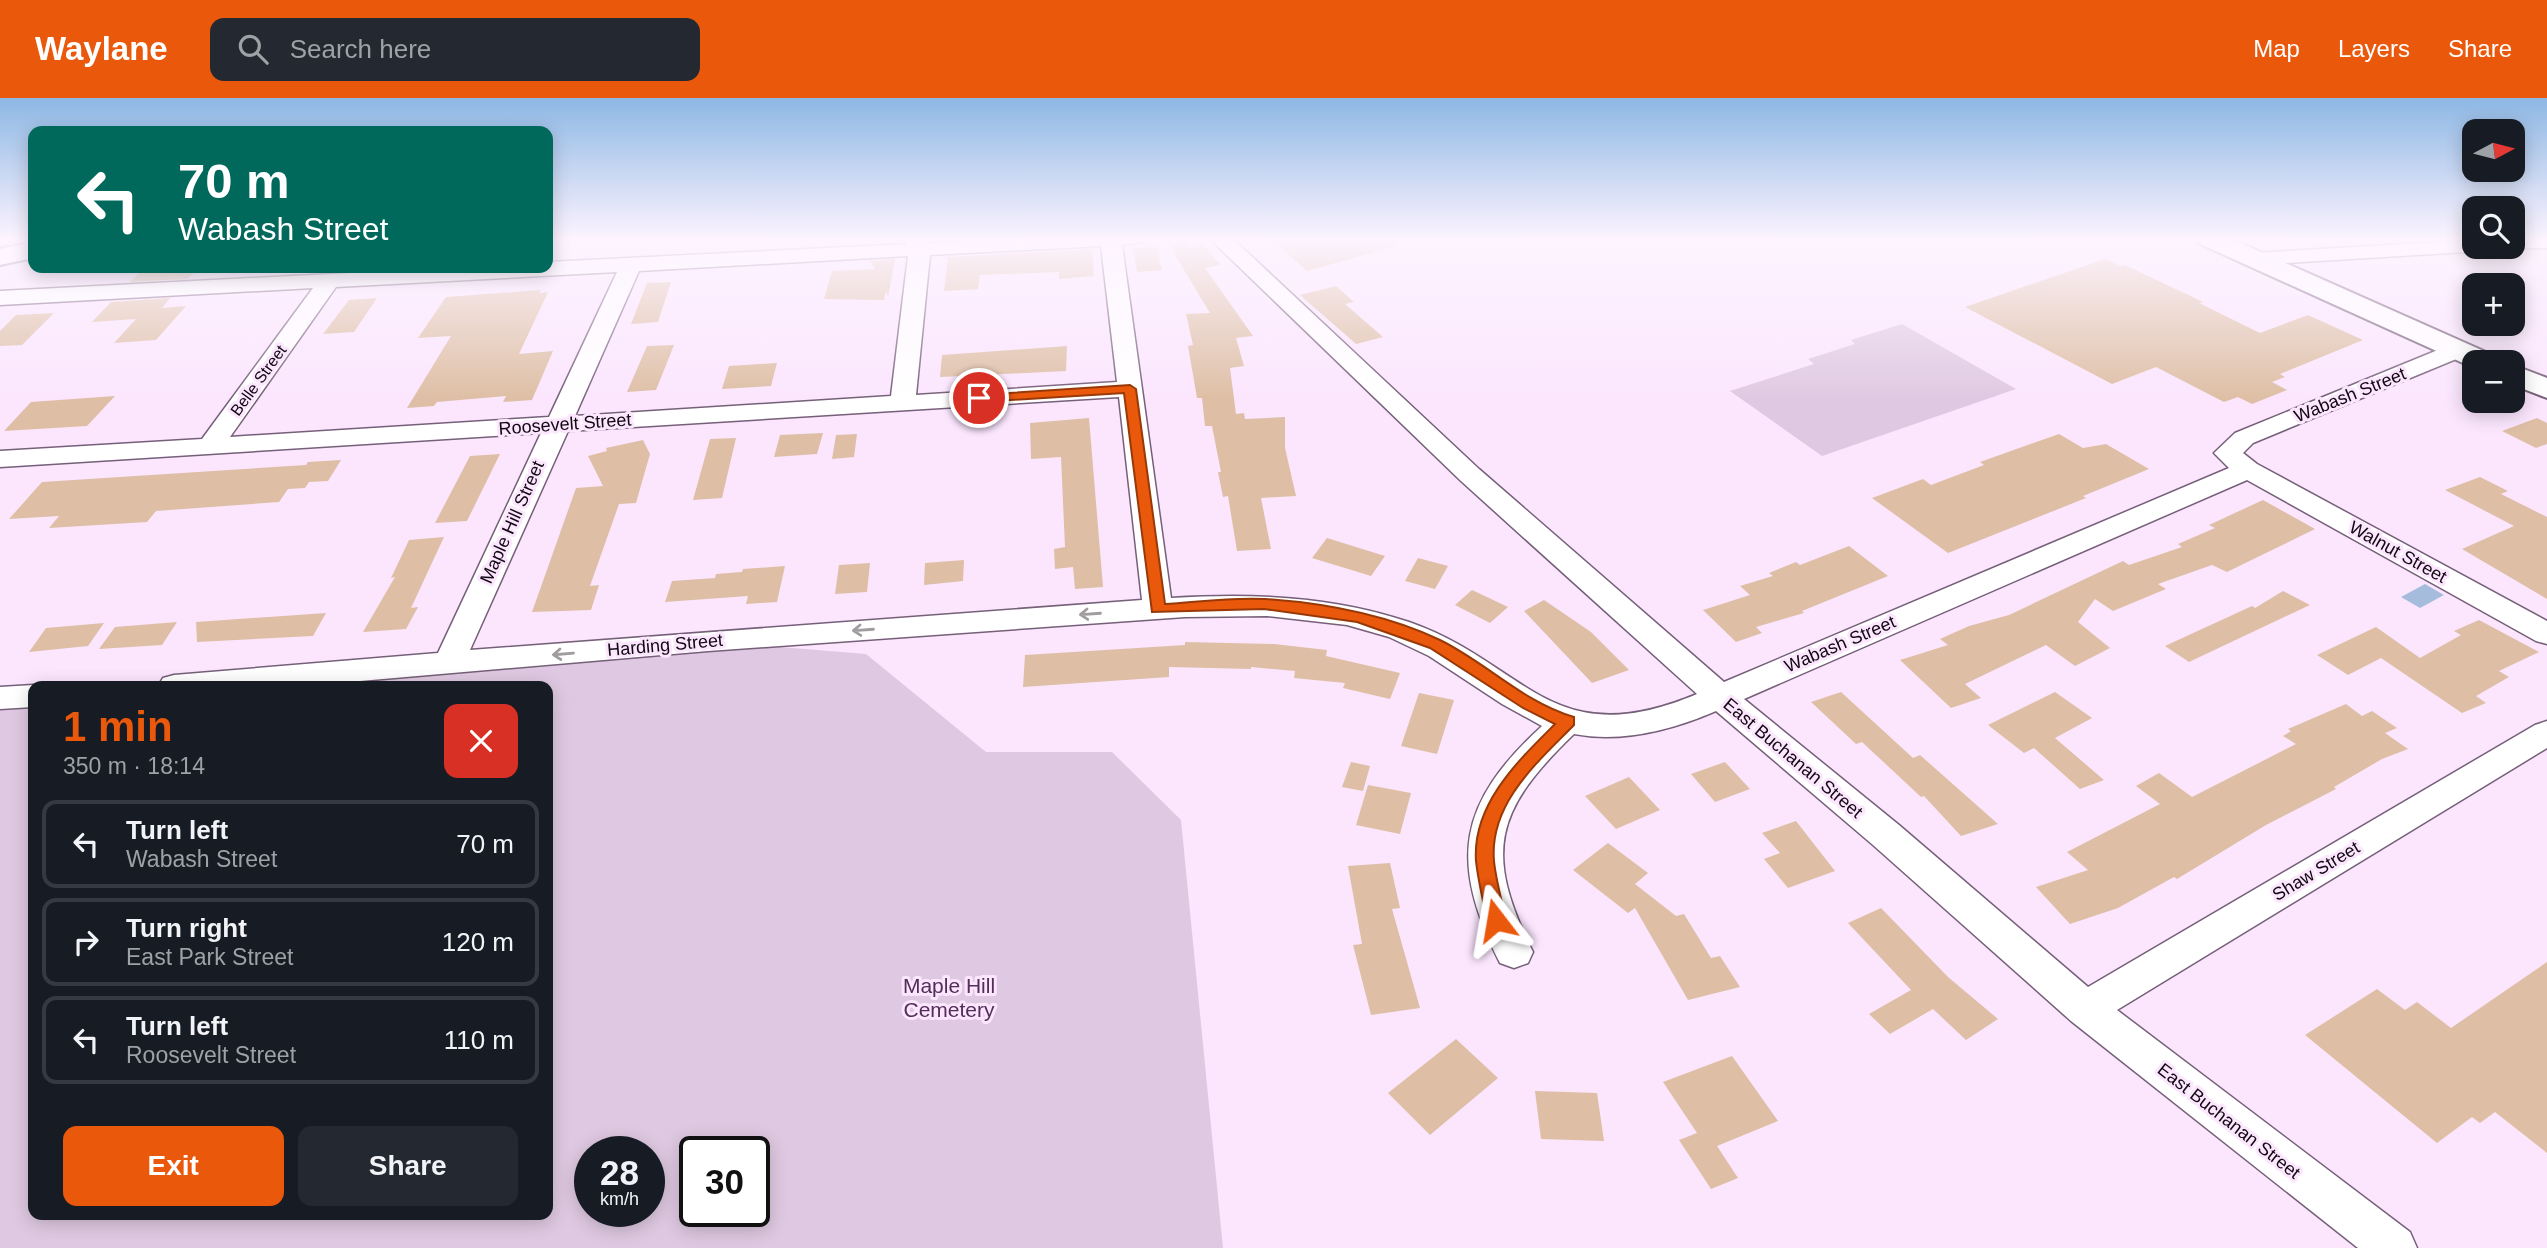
<!DOCTYPE html>
<meta charset="utf-8">
<style>
:root{--surface:#171b24;--page:#242831;--text:#f1f3f6;--muted:#9ea1a6;--line:#363941;--accent:#ea580c}
body{margin:0;font-family:Helvetica,sans-serif;background:var(--page);color:var(--text);height:100vh;display:flex;flex-direction:column;font-size:26px;white-space:nowrap}
*{box-sizing:border-box;margin:0}
p{font-size:23px;color:var(--muted)}
.icon{flex:none;width:38px;height:38px;fill:none;stroke:currentColor;stroke-width:2;stroke-linecap:round;stroke-linejoin:round}
.map{position:relative;flex:1;overflow:hidden}
.side{position:absolute;left:28px;top:583px;width:525px;height:539px;display:flex;flex-direction:column;background:var(--surface);border-radius:14px;box-shadow:0 4px 18px #0003}
.side>*{flex:none}
.top-card{position:absolute;left:28px;top:28px;width:525px;height:147px;border-radius:14px;box-shadow:0 4px 18px #0003;background:#00695c;color:#fff;overflow:hidden}
.needle{width:46px;rotate:83deg}
.controls{position:absolute;left:2462px;top:21px;display:grid;gap:14px}
.controls a{display:grid;place-items:center;width:63px;height:63px;border-radius:14px;background:var(--surface);box-shadow:0 4px 18px #0003;font-size:35px}
.speed{position:absolute;left:574px;top:1038px;display:flex;gap:14px;font-size:35px;font-weight:700;text-align:center}
.speed>*{display:grid;place-content:center;width:91px;height:91px;border-radius:50%;background:var(--surface);box-shadow:0 4px 18px #0003;line-height:1}
.speed small{font-size:18px;font-weight:400}
.speed .limit{border:4px solid #111;border-radius:10px;background:#fff;color:#111}
.pin{position:absolute;display:grid;place-items:center;width:60px;height:60px;color:#fff;margin:-30px;border:4px solid #fff;border-radius:50%;box-shadow:0 2px 7px #0007}
.me{position:absolute;width:77px;margin:-38px;rotate:346deg;stroke-linejoin:round;filter:drop-shadow(0 0 5px #0008)}
.turn{display:flex;align-items:center;gap:24px;height:147px;padding:0 35px;font-size:32px}
.turn .icon{width:91px;height:91px;stroke-width:2.5}
.turn b{display:block;font-size:49px;line-height:60px}
.round{display:grid;place-items:center;flex:none;width:74px;height:74px;border-radius:14px;background:var(--page)}
.summary{display:flex;align-items:center;justify-content:space-between;height:119px;padding:0 35px}
h1{font-size:42px;font-weight:600;line-height:52px;color:var(--accent)}
.cta{display:flex;gap:14px;margin-top:auto;padding:14px 35px}
.cta a{flex:1;height:80px;border-radius:14px;background:var(--accent);color:#fff;font-size:28px;font-weight:600;line-height:80px;text-align:center}
.cta a+a{background:var(--page);color:var(--text)}
ul{padding:0;list-style:none}
li{display:flex;align-items:center;gap:21px;height:88px;margin:0 14px 10px;padding:0 21px;border:4px solid var(--line);border-radius:14px}
li div{flex:1}
li b{display:block;font-size:26px}
li em{font-style:normal}
header{display:flex;align-items:center;gap:42px;box-sizing:border-box;height:98px;padding:0 35px;background:var(--accent);color:#fff}
header strong{font-size:33px}
nav{display:flex;gap:38px;margin-inline-start:auto;font-size:24px}
.search{width:490px;height:63px;background:var(--page);display:flex;align-items:center;gap:18px;box-sizing:border-box;padding:0 24px;border-radius:14px;color:var(--muted);font-size:26px}
.map>svg:first-child{display:block}
.green{fill:#dfc9e2;fill-rule:evenodd}
.water{fill:#a5bcdd}
.building{fill:#debfa5}
.lines{fill:none;stroke-linecap:round;stroke-linejoin:round}
.street-casing{stroke:#765f79;stroke-width:3}
.secondary-casing{stroke:#765f79;stroke-width:4}
.primary-casing{stroke:#765f79;stroke-width:4}
.street{fill:#fff;fill-rule:evenodd}
.secondary{fill:#fff;fill-rule:evenodd}
.primary{fill:#fff;fill-rule:evenodd}
.oneway{stroke:#a09ca0}
.route{fill:#ea580c;stroke:#983908;stroke-width:2}
.labels{text-anchor:middle;stroke-width:6;stroke-linejoin:round;paint-order:stroke}
.far-street-label{font-size:16px;fill:#110812;stroke:#fbe6fe}
.street-label{font-size:18px;fill:#110812;stroke:#fbe6fe}
.near-park-label{font-size:21px;fill:#532e58;stroke:#fbe6fe}
</style>
<header>
<strong>Waylane</strong>
<div class="search"><svg class="icon" aria-label="search" viewBox="0 0 24 24"><circle cx="10" cy="10" r="6"/><path d="M15 15l6 6"/></svg>Search here</div>
<nav><a>Map</a><a>Layers</a><a>Share</a></nav>
</header>
<div class="map">
<svg width="2547" height="1150" viewBox="0 0 2547 1150">
<rect width="100%" height="100%" fill="#fbe6fe"/>
<path class="green" d="M1902,226L2016,291L1822,358L1730,293L1814,266L1808,261L1855,246L1851,242Z
M708,543L866,556L986,654H1112L1181,722L1223,1150H0V597L33,594V1116H548V588H114ZM590,1054H649V1113H590ZM695,1054H754V1113H695Z"/>
<path class="water" d="M2425,486L2444,497L2420,510L2401,499Z"/>
<path class="building" d="M1165,140H1185L1191,150L1203,147L1221,167L1205,170L1253,238L1236,240L1244,268L1230,270L1236,316L1244,315L1245,321L1285,319V350L1296,398L1261,400L1271,451L1237,453L1228,398L1223,399L1218,374H1221L1212,328H1205L1202,300H1197L1188,248L1193,247L1186,216L1210,215Z
M1270,140H1395L1396,148L1307,173Z
M1157,149L1162,172L1137,174L1133,150Z
M1092,151L1094,178L1059,181V174L980,177L978,191L944,193L948,159Z
M895,161L888,199L886,193L884,202L824,201L832,173L875,171L870,163Z
M2105,161L2121,168L2125,167L2203,204L2199,205L2260,235L2308,217L2363,242L2280,276L2285,279L2272,284L2287,292L2252,306L2238,299L2224,304L2156,269L2112,286L1965,209Z
M144,170H198L188,181L130,184Z
M671,184L658,224L631,226L647,185Z
M1336,188L1354,204L1345,206L1383,239L1356,246L1300,197Z
M541,192L539,195L548,194L519,256L553,253L532,302L503,304L506,298L437,304L434,308L407,310L451,238L418,240L446,199Z
M170,200L162,210L186,208L156,242L114,245L136,221L92,224L111,204Z
M377,200L354,234L323,236L349,202Z
M54,215L22,247L0,248V233L16,217Z
M674,247L656,292L627,294L647,248Z
M1067,248L1066,273L940,279L942,257Z
M777,265L771,288L722,291L729,268Z
M115,298L87,328L4,333L31,304Z
M1089,320L1103,489L1075,491L1073,469L1055,471L1054,451L1065,449L1061,359L1031,361L1030,325Z
M2537,320L2547,325V346L2536,350L2502,333Z
M823,335L817,356L774,359L780,337Z
M857,336L854,359L832,361L836,337Z
M2059,336L2083,350L2106,346L2149,371L2083,398L2086,400L1948,455L1872,400L1923,381L1931,387L1984,367L1980,364Z
M736,340L722,400L693,402L710,341Z
M643,342L650,356L636,405L619,406L590,488L599,487L591,512L532,514L576,390L603,388L588,358L607,353L606,350Z
M500,356L467,423L435,425L470,358Z
M341,362L328,383L309,384L305,390L288,391L279,404L156,413L147,424L49,430L59,418L9,421L42,384L306,367L308,364Z
M2480,379L2508,393L2501,396L2547,419V501L2462,451L2514,428L2445,392Z
M2263,402L2315,431L2227,474L2212,467L2158,486L2166,491L2113,513L2095,501L2078,524L2110,550L2075,568L2046,547L1965,586L1981,600L1951,610L1900,562L1948,547L1940,541L1969,528L2009,517L2123,463L2129,467L2182,449L2178,446L2215,430L2209,427Z
M444,439L411,510L418,509L406,531L363,534L395,479L391,480L409,442Z
M1327,440L1385,458L1371,478L1312,460Z
M1849,448L1888,478L1802,513L1804,515L1756,529L1762,535L1736,544L1703,512L1750,497L1740,488L1773,478L1769,475L1796,464L1800,467Z
M1418,460L1448,468L1435,491L1405,483Z
M964,462L963,483L924,487L925,465Z
M870,465L867,494L835,496L839,467Z
M785,468L777,504L746,506L748,498L665,504L672,483L715,480L716,476L742,474L743,471Z
M1472,492L1508,509L1490,525L1455,507Z
M2283,493L2310,507L2189,564L2165,548L2252,508L2255,510Z
M1544,502L1591,534L1629,572L1592,585L1524,513Z
M326,515L313,538L197,544L196,524Z
M2479,522L2539,554L2499,573L2509,579L2476,598L2486,605L2462,615L2381,560L2348,577L2317,557L2376,529L2420,560L2461,537L2454,533Z
M177,524L162,547L99,551L115,529Z
M104,525L88,548L29,554L46,530Z
M1185,544L1274,546L1327,552L1326,558L1400,575L1390,601L1343,590L1345,585L1294,580L1295,573L1251,569V571L1169,569V579L1023,589L1025,557L1185,547Z
M1841,594L1913,660L1920,657L1998,726L1961,738L1924,698L1921,699L1862,644L1856,646L1811,604Z
M2055,594L2092,620L2055,640L2104,682L2080,691L2034,650L2024,655L1988,627Z
M1419,595L1454,602L1437,656L1401,648Z
M2346,606L2362,618L2372,613L2397,630L2385,635L2408,651L2382,661L2334,689L2336,691L2266,727L2177,781L2174,779L2118,810L2070,826L2036,789L2088,772L2067,754L2160,706L2136,688L2159,675L2192,699L2296,646L2283,638L2291,633L2288,631Z
M1351,664L1370,668L1363,693L1342,689Z
M1725,664L1750,691L1715,704L1691,676Z
M1629,679L1660,712L1616,731L1585,698Z
M1368,687L1411,695L1400,736L1356,727Z
M1796,723L1835,773L1788,790L1764,761L1780,755L1762,735Z
M1608,745L1648,775L1635,786L1676,818L1684,816L1711,860L1720,858L1740,889L1688,902L1635,810L1628,815L1573,772Z
M1390,765L1400,810L1392,811L1420,910L1371,917L1353,847L1362,846L1348,768Z
M1881,810L1948,879L1998,921L1966,942L1933,911L1890,936L1869,916L1911,892L1848,825Z
M2547,864V1055L2495,1014L2480,1025L2472,1019L2437,1045L2305,937L2377,891L2405,912L2417,904L2451,930Z
M1456,941L1498,980L1430,1037L1388,995Z
M1732,958L1778,1023L1717,1048L1738,1080L1711,1091L1679,1042L1697,1035L1663,984Z
M1535,993L1597,995L1604,1043L1541,1041Z"/>
<g class="lines">
<g class="street-casing">
<path id="street" d="M0,140H11L7,146L0,148Z
M903,140H925L928,145L1009,140H1145L1142,144L1122,147L1171,500C1252,495 1332,498 1409,524C1527,565 1550,658 1697,596L1461,383L1209,140H1232L1479,371L1724,584L2229,370L2214,355L2235,335L2450,247H2466L2470,252L2466,257L2253,345L2243,355L2257,366L2547,523V546L2536,543L2247,382L1744,601L1899,727L2088,889L2535,627L2547,623V650L2117,912L2410,1134L2417,1150H2358L2071,923L1873,747L1716,613C1672,632 1622,645 1574,636C1495,712 1483,754 1533,854L1528,865L1514,870L1500,865C1449,763 1457,706 1542,628L1502,606L1429,558L1389,539L1347,527L1267,518L1185,519L708,553L302,588H158L163,580L174,577L438,555L541,335L0,369V353L202,341L313,190L0,207V193L448,170H548V164L907,146ZM1101,148L1117,284L916,297L930,157ZM908,158L891,298L575,318L639,173ZM617,174L549,319L230,339L336,189ZM1119,299L1142,502L470,552L568,333Z
M2513,140H2547V150L2505,151L2513,149Z
M2474,142V149H2484L2482,153L2253,167L2242,161L2253,155Z
M33,587L37,588H33V609L0,611V589Z"/>
</g>
<g class="secondary-casing">
<path id="secondary" d="M33,144V160L0,167V151Z"/>
</g>
<g class="primary-casing">
<path id="primary" d="M2194,140H2229L2495,258L2500,264H2474V270L2198,145Z
M2513,267L2547,280V300L2513,287Z"/>
</g>
<use href="#street" class="street"/>
<use href="#secondary" class="secondary"/>
<use href="#primary" class="primary"/>
</g>
<defs><path id="oneway-shaft" d="M-6 0H5M1.5-3L5.5 0L1.5 3" fill="none" stroke-width="1.6" stroke-linecap="round" stroke-linejoin="round" transform="scale(1.75)"/></defs>
<g class="oneway">
<use href="#oneway-shaft" transform="translate(1090 516) rotate(176)"/>
<use href="#oneway-shaft" transform="translate(863 532) rotate(176)"/>
<use href="#oneway-shaft" transform="translate(563 556) rotate(175)"/>
</g>
<linearGradient id="sky" x2="0" y2="1"><stop stop-color="#8db7e4"/><stop offset="0.47" stop-color="#fdf4ff"/><stop offset="1" stop-color="#fdf4ff" stop-opacity="0"/></linearGradient>
<rect width="2547" height="301" fill="url(#sky)"/>
<path class="route" d="M1130,287L1136,291L1165,506C1198,504 1232,499 1265,501C1324,505 1387,517 1440,542C1487,565 1523,604 1574,619V627C1538,664 1489,705 1494,763C1496,783 1502,803 1506,822L1503,827H1490L1487,822C1483,803 1478,782 1476,763C1472,706 1519,662 1555,626L1523,610L1430,550L1357,524L1264,511L1152,514L1124,295L979,304L973,300L979,297Z"/>
<g class="labels">
<g class="far-street-label">
<text transform="translate(258 282) rotate(-54)" y="6">Belle Street</text>
</g>
<g class="street-label">
<text transform="translate(2350 297) rotate(-22)" y="6">Wabash Street</text>
<text transform="translate(565 326) rotate(-4)" y="6">Roosevelt Street</text>
<text transform="translate(512 424) rotate(-66)" y="6">Maple Hill Street</text>
<text transform="translate(2398 454) rotate(29)" y="6">Walnut Street</text>
<text transform="translate(1840 546) rotate(-23)" y="6">Wabash Street</text>
<text transform="translate(665 547) rotate(-5)" y="6">Harding Street</text>
<text transform="translate(1793 660) rotate(40)" y="6">East Buchanan Street</text>
<text transform="translate(2316 773) rotate(-31)" y="6">Shaw Street</text>
<text transform="translate(2229 1023) rotate(38)" y="6">East Buchanan Street</text>
</g>
<g class="near-park-label">
<text x="949" y="895">Maple Hill<tspan x="949" dy="24">Cemetery</tspan></text>
</g>
</g>
</svg>
<div class="controls">
<a><svg class="needle" viewBox="-14 -14 28 28"><path d="M0-13l5 13h-10z" fill="#e53935"/><path d="M0 13l5-13h-10z" fill="#9ea1a6"/></svg></a>
<a><svg class="icon" aria-label="search" viewBox="0 0 24 24"><circle cx="10" cy="10" r="6"/><path d="M15 15l6 6"/></svg></a>
<a>+</a>
<a>−</a>
</div>
<div class="speed"><div>28<small>km/h</small></div><div class="limit">30</div></div>
<div class="pin" style="left:979px;top:300px;background:#d93025"><svg class="icon" aria-label="arrive" viewBox="0 0 24 24"><path d="M6 21V4h12l-3 4 3 4H6"/></svg></div>
<svg class="me" style="left:1496px;top:822px" viewBox="-20 -20 40 40"><path d="M0-17L14 15 0 8-14 15z" fill="#ea580c" stroke="#fff" stroke-width="4"/></svg>
<div class="top-card">
<div class="turn"><svg class="icon" aria-label="left" viewBox="0 0 24 24"><path d="M17 20v-9H6M10 6l-5 5 5 5"/></svg><div><b>70 m</b>Wabash Street</div></div>
</div>
<section class="side">
<div class="summary"><div><h1>1 min</h1><p>350 m · 18:14</p></div><a class="round" style="background:#d93025;color:#fff"><svg class="icon" aria-label="close" viewBox="0 0 24 24"><path d="M6 6l12 12M18 6L6 18"/></svg></a></div>
<ul>
<li><svg class="icon" aria-label="left" viewBox="0 0 24 24"><path d="M17 20v-9H6M10 6l-5 5 5 5"/></svg><div><b>Turn left</b><p>Wabash Street</p></div><em>70 m</em></li>
<li><svg class="icon" aria-label="right" viewBox="0 0 24 24"><path d="M7 20v-9h11M14 6l5 5-5 5"/></svg><div><b>Turn right</b><p>East Park Street</p></div><em>120 m</em></li>
<li><svg class="icon" aria-label="left" viewBox="0 0 24 24"><path d="M17 20v-9H6M10 6l-5 5 5 5"/></svg><div><b>Turn left</b><p>Roosevelt Street</p></div><em>110 m</em></li>
</ul>
<div class="cta"><a>Exit</a><a>Share</a></div>
</section>
</div>
